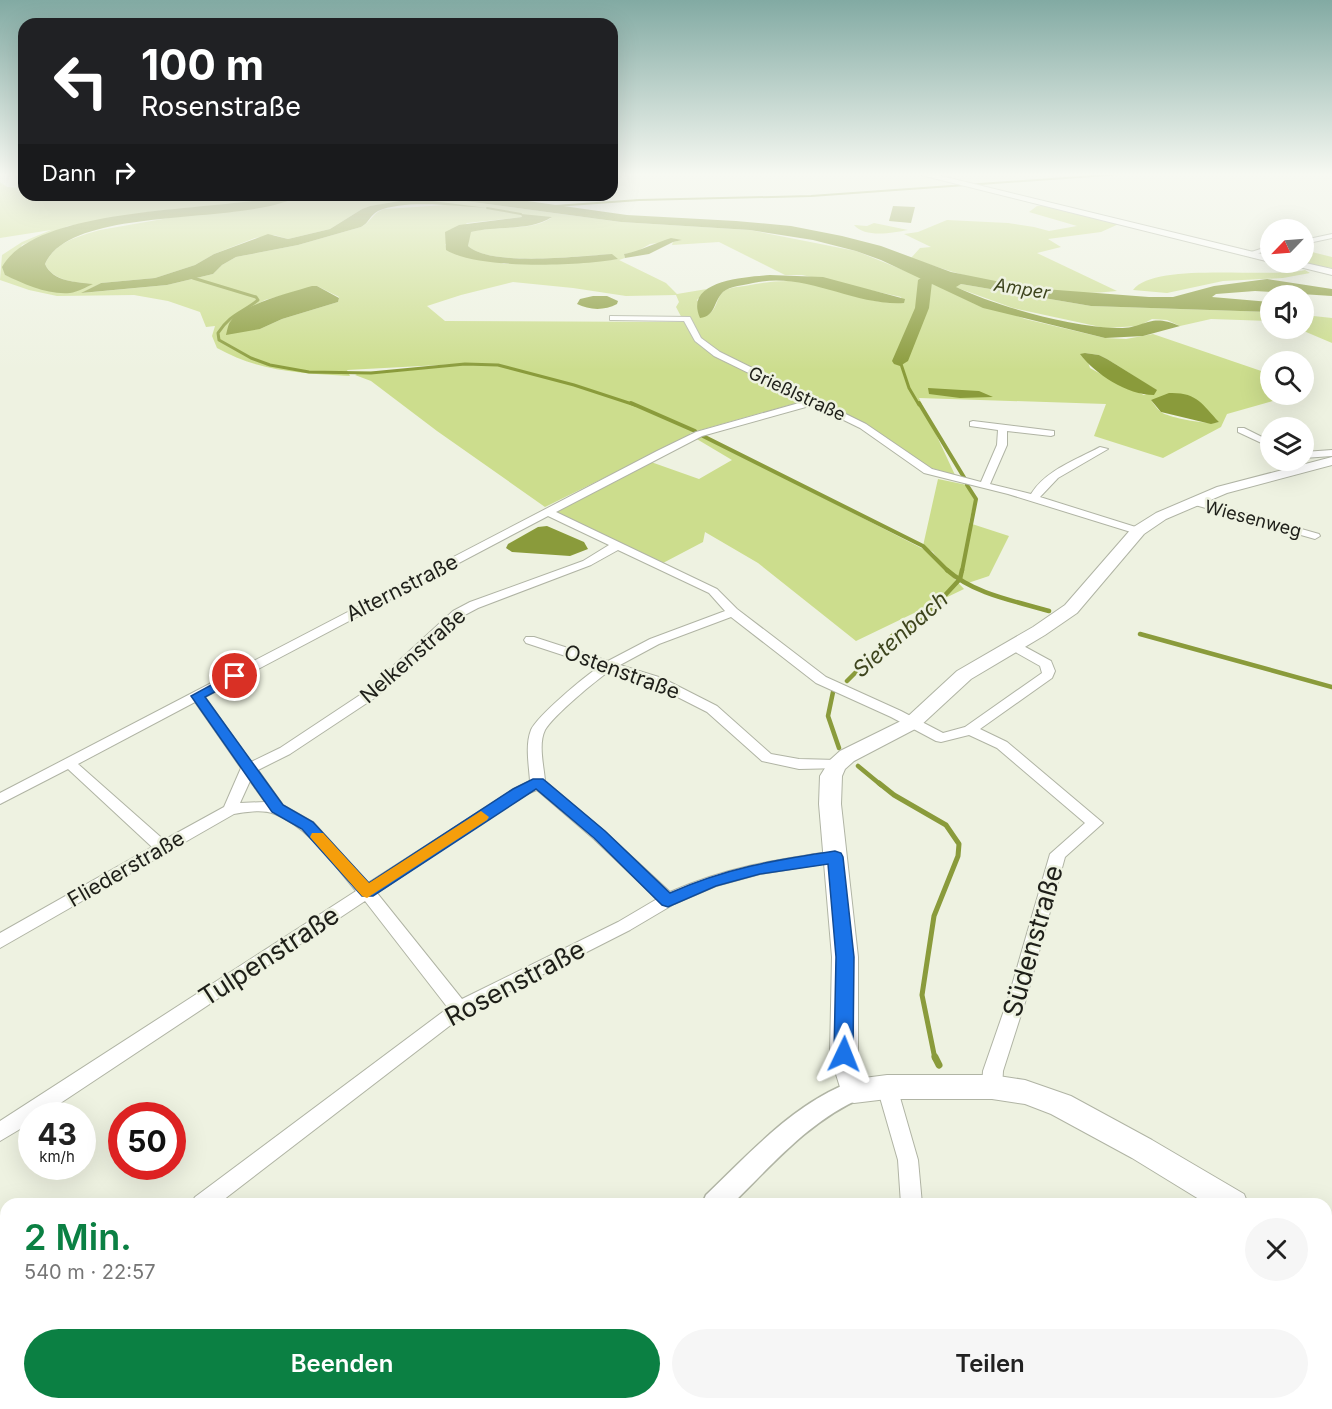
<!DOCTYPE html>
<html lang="de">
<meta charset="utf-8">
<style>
:root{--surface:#fff;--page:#f6f6f6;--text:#222;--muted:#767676;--accent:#0b8043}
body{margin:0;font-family:Inter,sans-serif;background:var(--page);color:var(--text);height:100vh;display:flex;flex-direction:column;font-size:22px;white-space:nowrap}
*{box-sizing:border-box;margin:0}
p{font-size:20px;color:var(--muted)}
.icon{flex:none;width:33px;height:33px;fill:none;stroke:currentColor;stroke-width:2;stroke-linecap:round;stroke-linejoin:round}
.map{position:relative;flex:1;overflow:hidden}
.details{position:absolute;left:0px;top:1198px;width:1332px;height:212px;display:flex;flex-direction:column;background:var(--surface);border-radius:18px 18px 0 0;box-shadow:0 6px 24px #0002}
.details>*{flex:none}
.hud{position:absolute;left:18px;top:18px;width:600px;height:183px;border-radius:18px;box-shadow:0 6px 24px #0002;background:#202124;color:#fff;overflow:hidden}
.needle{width:39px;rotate:245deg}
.controls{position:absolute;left:1260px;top:219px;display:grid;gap:12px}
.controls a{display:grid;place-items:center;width:54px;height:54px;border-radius:50%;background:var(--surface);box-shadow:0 6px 24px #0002;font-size:30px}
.speed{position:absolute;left:18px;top:1102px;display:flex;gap:12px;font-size:30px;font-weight:700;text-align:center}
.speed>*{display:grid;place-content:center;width:78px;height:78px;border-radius:50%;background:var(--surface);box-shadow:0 6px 24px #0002;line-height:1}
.speed small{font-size:15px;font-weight:400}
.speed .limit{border:9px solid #d22;background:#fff;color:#111}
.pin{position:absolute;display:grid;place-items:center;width:51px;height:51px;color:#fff;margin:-26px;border:3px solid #fff;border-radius:50%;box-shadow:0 2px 6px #0007}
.me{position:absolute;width:66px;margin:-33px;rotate:2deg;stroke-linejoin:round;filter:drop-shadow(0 0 4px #0008)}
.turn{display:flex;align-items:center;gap:21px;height:126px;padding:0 24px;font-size:27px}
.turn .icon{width:78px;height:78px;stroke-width:2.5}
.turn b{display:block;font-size:42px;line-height:51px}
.then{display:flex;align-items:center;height:57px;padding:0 24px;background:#0003;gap:12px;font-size:22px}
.round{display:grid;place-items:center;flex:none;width:63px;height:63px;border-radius:32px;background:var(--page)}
.headline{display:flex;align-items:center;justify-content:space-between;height:102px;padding:0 24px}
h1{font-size:36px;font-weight:600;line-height:45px;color:var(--accent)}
.button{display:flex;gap:12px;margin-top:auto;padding:12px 24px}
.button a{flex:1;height:69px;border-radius:36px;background:var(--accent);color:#fff;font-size:24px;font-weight:600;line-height:69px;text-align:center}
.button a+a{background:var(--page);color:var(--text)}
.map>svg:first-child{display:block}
.green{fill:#ccdd8d;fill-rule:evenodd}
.water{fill:#8a9b3b}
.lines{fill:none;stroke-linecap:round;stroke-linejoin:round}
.stream-far5{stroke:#8a9b3b;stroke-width:2}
.stream-far4{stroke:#8a9b3b;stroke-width:3}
.stream-far3{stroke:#8a9b3b;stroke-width:4}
.stream-far2{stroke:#8a9b3b;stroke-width:4.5}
.stream-far1{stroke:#8a9b3b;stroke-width:5}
.stream{stroke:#8a9b3b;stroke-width:7}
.river{fill:#8a9b3b;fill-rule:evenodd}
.minor-casing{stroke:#b0b4a4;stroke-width:2}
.tertiary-casing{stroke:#b0b4a4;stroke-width:3}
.secondary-casing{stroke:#b0b4a4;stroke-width:2}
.minor{fill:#fff;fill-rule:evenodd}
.tertiary{fill:#fff;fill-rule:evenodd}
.secondary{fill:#fff;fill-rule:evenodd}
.route{fill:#1a73e8;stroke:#114b97;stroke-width:1.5}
.slow{fill:#f59e0b}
.labels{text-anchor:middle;stroke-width:5;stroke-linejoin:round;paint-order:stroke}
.far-water-label{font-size:18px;font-style:italic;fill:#3d441d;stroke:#eef2e1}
.far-street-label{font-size:18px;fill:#1e1f19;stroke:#eef2e1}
.street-label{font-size:21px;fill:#1e1f19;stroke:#eef2e1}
.water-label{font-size:22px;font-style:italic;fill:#3d441d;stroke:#eef2e1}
.near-street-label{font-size:26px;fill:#1e1f19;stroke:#eef2e1}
</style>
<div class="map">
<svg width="1332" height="1409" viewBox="0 0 1332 1409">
<rect width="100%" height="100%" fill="#eef2e1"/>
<path class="green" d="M0,182L7,187L24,188V195H286L245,203L148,212L68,226L22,245L5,275L40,289L91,284C74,282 53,281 45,264C55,242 79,236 100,230L301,195H420L621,222L750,230L856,251L1025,319L1105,338L1126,339L1153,334L1270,374V394L1294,395L1227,414L1221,427L1163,458L1094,436L1106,404L919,398L955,475L928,467L862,422L814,398L690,433L691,435L545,507L437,431L371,381L355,375L361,372L403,371L477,363L347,370L350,376C301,373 260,372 217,348L212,336L215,326L206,327L200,312L168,301L134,295L57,296L29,290L0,280L2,255L22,242L51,230L0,238ZM425,200L447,205L384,209C372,213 371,222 361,227L298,245L236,257L222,265L213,274L167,285L82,293L101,283L155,278L195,265L214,254L255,238L274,235L288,239L330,229L362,209L370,206ZM523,217L551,218C531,232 495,225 470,232L468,246C491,267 579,256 612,254L613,260L504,264L445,245L467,223ZM682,240L673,242L672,245L719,242L785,275H802L901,297L903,303C872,304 843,292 813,284C791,278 766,282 745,286C738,287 729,287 723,292C716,299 717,309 708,315L697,300L707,289L677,294L666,283L619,260L625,258L624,254L636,252L650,244ZM513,282L573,288L626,296L676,295L679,302L676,307L684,322L445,321L427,306L461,295ZM317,286L339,297L338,302L282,319L260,329L240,313L265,300ZM1085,353L1099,355L1107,359L1156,390L1144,395L1115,382L1090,368ZM1151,400L1219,422C1209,425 1169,418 1161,412C1157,409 1154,404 1151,400Z
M1052,205L1121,223L1101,232L1048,239L1061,247L1037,253L1117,291C1049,299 974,281 911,258L920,248L931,247L904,234L918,232L947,220L1008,223L1034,227L1049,231L1077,226L1029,212L1037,206Z
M874,223L908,230C892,233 865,238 854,225L867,226Z
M1304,250L1332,257V268L1300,263L1304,262Z
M1305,270L1310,273L1283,278L1223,281L1167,293L1133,290C1155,261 1268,279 1305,270Z
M961,284L1091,306L1270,312V321L1211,319L1180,326L1167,320L1152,319L1139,326L1105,328L1013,308L955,287Z
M1304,315L1332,318V343L1299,329L1304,328Z
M703,436L931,553L945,568L933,552L923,546L938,479L967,485L975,498L969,523L1009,536L989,576L968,583L950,574L964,589L856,641L758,563L705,532L703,542L663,563L601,536L556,512L651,462L699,479L732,460L695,438Z"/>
<path class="water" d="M286,195H301C247,227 72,203 45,264C53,282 76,282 93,284C86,287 78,292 70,293C48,295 24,284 5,275L2,267C37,204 220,212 286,195Z
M420,195H485L627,215L736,221L791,226L842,236L881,246L951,272L1031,288L1149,297H1173L1214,286L1267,279L1332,289V296L1255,291L1216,294L1212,297L1270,302V312L1091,306L961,284L956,287C999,307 1070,327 1117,328C1146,329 1148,312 1180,326L1143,336L1105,338L983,308L881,260L856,251L813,240L750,230L621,222Z
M425,200L487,208C458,206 404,199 378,211C370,215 369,223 361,227L298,245L236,257L222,265L213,274L167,285L81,293L101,283L155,278L195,265L214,254L268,234L288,239L330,229L362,209L370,206L400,201Z
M893,206L915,207L911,223L889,221Z
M521,214L552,217C529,232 496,225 471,232L468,246C491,267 580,256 612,254L618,259C579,266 480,270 446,250L445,232L459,225L522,217Z
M671,238L682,240L673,242L649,254L625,258L624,254C640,251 655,243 671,238Z
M770,275L823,277L905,299L904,303C852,306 806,271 753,283C745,285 730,286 723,292C713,302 716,316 700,318C683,280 746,277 770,275Z
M312,286H317L339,298L338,302L282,319L260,329L226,335C227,331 228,325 230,322C242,304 292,292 312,286Z
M593,296H607L618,301L617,304C604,311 589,310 577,304L580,299Z
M1085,353L1099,355L1107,359L1157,390L1154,395C1127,395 1095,374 1080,354Z
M928,388L979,391L993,397L960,398L929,394Z
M1169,393C1197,392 1202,404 1219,422L1211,424L1161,412L1151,400Z
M547,526L584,542L588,549L570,556L512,552L506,548L508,544L538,527Z"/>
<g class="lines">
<path class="stream-far5" d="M555,206L639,200L811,196L1136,173
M487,208L521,214"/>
<path class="stream-far4" d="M193,278L256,297L258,300C242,313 230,314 218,333L219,340L251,358L270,365L309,372L371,373L465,364L498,365L574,385L635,405
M900,361L909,388L919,405"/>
<path class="stream-far3" d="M631,403L695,431
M919,403L965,479
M703,436L923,546L948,571
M962,571L976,499L967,485"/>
<path class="stream-far2" d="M947,570C974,594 1015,601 1049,611
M1140,634L1332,687
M847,681L893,635L922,620L960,579L962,570
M833,692L828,716L839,748
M858,766L881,785"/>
<path class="stream-far1" d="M879,783L894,795L946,825L959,844L958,856L934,916L922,995L935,1059"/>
<path class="stream" d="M935,1057L939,1065"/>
<path class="river" d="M934,270L941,274L932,282L929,308L908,361L900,366L894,364L892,361L915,308L918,280Z"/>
<g class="minor-casing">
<path id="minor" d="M1332,234V238L1304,244V240Z
M1270,246V250L1248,256L1245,254Z
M610,316L690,317L701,338L720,352L866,424L932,469L981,482L997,445L998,430L970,426V422L973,421L1054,431V435L1051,436L1007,431V445L990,484L1031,494C1046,470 1076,460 1100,447L1108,449L1058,478L1040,497L1142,529V533H1134L1008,494L924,473L860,428L813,405L702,436L556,512L717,589L737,609L826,677L901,711L943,733L965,727L1042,673L1040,666L1010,649L1008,646L1010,643H1018L1051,661L1055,671L1052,678L980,729L1007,742L1103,823L1065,857L1026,999L1003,1071L1002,1087L999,1093L992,1095L985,1093L982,1087L983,1071L1008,999L1050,854L1085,823L997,748L969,735L941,742L936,741L891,717L816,683L731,617L659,644L620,665L662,678L717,706L771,754L799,759L837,760L842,762L844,765L842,768L799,769L762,761L707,712L652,684L611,670C595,681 554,715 545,730C538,744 544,767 545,781L604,831L670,892C727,867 774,860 835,851L841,853L843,857L841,861L760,874L716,886L674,904L630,930L465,1014L218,1204H191L195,1197L448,1008L365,901L41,1116H32V1122L0,1141V1121L356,891C333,864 310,828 275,814C262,809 247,812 234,814L0,948V933L152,847L68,769L0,804V793L657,451L696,432L806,401L714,356L695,341L684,321L613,320H610ZM548,516L609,545L583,561L470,602L453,611L366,691L280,748L251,762L205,697ZM618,550L709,593L725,611L650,639L608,661L534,637H526L524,640L526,643L599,667C585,676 537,716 531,730C525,745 529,765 530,781L514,789L368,883L313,822L283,805L258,770L290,754L376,697L461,617L478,608L591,565ZM195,702L241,768L224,807L164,840L78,764ZM250,781L265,802L240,803ZM537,790L594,839L657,899L618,922L462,999L377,893L524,795Z
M1238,428H1244L1270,441V447L1238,432Z
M1332,450V456L1304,458V452Z
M1192,498L1319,534L1320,536L1315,539L1188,503L1187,501Z
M887,1079L894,1081L897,1087L918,1160L922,1204H901L898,1160L877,1087L880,1081Z
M0,1251L6,1254V1299L0,1297Z
M1326,1293L1332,1295V1321L1326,1319Z
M19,1404H43L44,1409H20Z
M667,1404H691V1409H667Z
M985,1404H1009L1010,1409H986Z"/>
</g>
<g class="tertiary-casing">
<path id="tertiary" d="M854,1081L862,1084L866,1091L862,1098C811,1119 771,1166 732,1204H702L706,1195C750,1153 795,1102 854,1081Z
M136,1404H187L185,1409H134Z"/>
</g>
<g class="secondary-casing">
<path id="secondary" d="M913,173H929L1270,256V262Z
M1279,262H1301L1332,269V275Z
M1332,457V465L1227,493L1166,519L1144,534L1077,613L1045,635L971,679L919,727L854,761L845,769L842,776L841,804L858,957V1055L864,1078L887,1075H992L1025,1080L1071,1096L1152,1140L1244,1194L1248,1204H1207L1132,1158L1051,1114L1025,1104L992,1099H887L854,1103L844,1100L830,1055L832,957L819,804L820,776L830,760L840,751L905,719L957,671L1033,627L1065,605L1132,528L1156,513L1217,487Z
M1332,1218V1248L1326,1250V1220Z"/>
</g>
<use href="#minor" class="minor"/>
<use href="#tertiary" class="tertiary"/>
<use href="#secondary" class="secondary"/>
</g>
<linearGradient id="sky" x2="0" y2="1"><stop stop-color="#82aaa3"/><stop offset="0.47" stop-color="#f7f9f2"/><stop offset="1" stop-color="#f7f9f2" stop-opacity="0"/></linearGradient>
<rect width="1332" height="371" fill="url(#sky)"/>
<path class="route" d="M235,672L239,673L241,676L239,679L205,697L283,805L313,822L369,883L513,789L533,779H543L605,831L670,893C726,868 775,860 835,851L841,853L843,857L854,957L853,1054L851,1060L844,1062L837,1060L834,1054L836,957L828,864L760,874L716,886L668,907L662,905L594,838L536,789L373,896H362L302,829L272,812L191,696Z"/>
<path class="slow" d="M481,811L489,817L487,820L367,898L362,896L310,837L312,833H323L369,883Z"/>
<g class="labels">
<g class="far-water-label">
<text transform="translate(1022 289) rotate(9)" y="6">Amper</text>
</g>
<g class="far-street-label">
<text transform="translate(797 394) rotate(25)" y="6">Grießlstraße</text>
<text transform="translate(1253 519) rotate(15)" y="6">Wiesenweg</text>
</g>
<g class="street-label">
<text transform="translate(402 588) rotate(-27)" y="7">Alternstraße</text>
<text transform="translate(413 656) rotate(-41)" y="7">Nelkenstraße</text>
<text transform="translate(622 672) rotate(20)" y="7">Ostenstraße</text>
<text transform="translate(126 869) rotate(-30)" y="7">Fliederstraße</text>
</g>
<g class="water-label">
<text transform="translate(900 634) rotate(-41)" y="8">Sietenbach</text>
</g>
<g class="near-street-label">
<text transform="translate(1033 941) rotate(-74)" y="9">Südenstraße</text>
<text transform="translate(269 956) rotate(-33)" y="9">Tulpenstraße</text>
<text transform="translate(515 983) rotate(-28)" y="9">Rosenstraße</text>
</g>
</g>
</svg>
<div class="controls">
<a><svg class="needle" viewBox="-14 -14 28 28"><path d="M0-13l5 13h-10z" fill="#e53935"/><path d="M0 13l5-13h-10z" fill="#767676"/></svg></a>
<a><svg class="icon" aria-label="sound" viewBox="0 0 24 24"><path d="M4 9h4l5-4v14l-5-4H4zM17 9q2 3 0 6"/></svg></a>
<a><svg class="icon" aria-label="search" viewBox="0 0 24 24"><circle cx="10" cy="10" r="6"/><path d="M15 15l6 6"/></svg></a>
<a><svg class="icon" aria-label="layers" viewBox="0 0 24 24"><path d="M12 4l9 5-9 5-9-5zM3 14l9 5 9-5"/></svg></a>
</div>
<div class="speed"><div>43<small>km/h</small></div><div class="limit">50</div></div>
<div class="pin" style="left:235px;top:676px;background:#d93025"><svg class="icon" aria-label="arrive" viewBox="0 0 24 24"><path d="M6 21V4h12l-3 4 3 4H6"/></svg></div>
<svg class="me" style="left:844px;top:1054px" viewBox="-20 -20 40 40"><path d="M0-17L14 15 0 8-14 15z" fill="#1a73e8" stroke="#fff" stroke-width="4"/></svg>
<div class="hud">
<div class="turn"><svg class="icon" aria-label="left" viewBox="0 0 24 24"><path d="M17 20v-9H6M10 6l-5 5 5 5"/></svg><div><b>100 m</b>Rosenstraße</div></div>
<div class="then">Dann<svg class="icon" aria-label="right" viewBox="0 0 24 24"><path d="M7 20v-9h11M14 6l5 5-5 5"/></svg></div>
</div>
<section class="details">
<div class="headline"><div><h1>2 Min.</h1><p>540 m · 22:57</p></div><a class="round"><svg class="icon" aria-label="close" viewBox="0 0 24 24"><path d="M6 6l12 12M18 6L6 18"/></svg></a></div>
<div class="button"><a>Beenden</a><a>Teilen</a></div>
</section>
</div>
